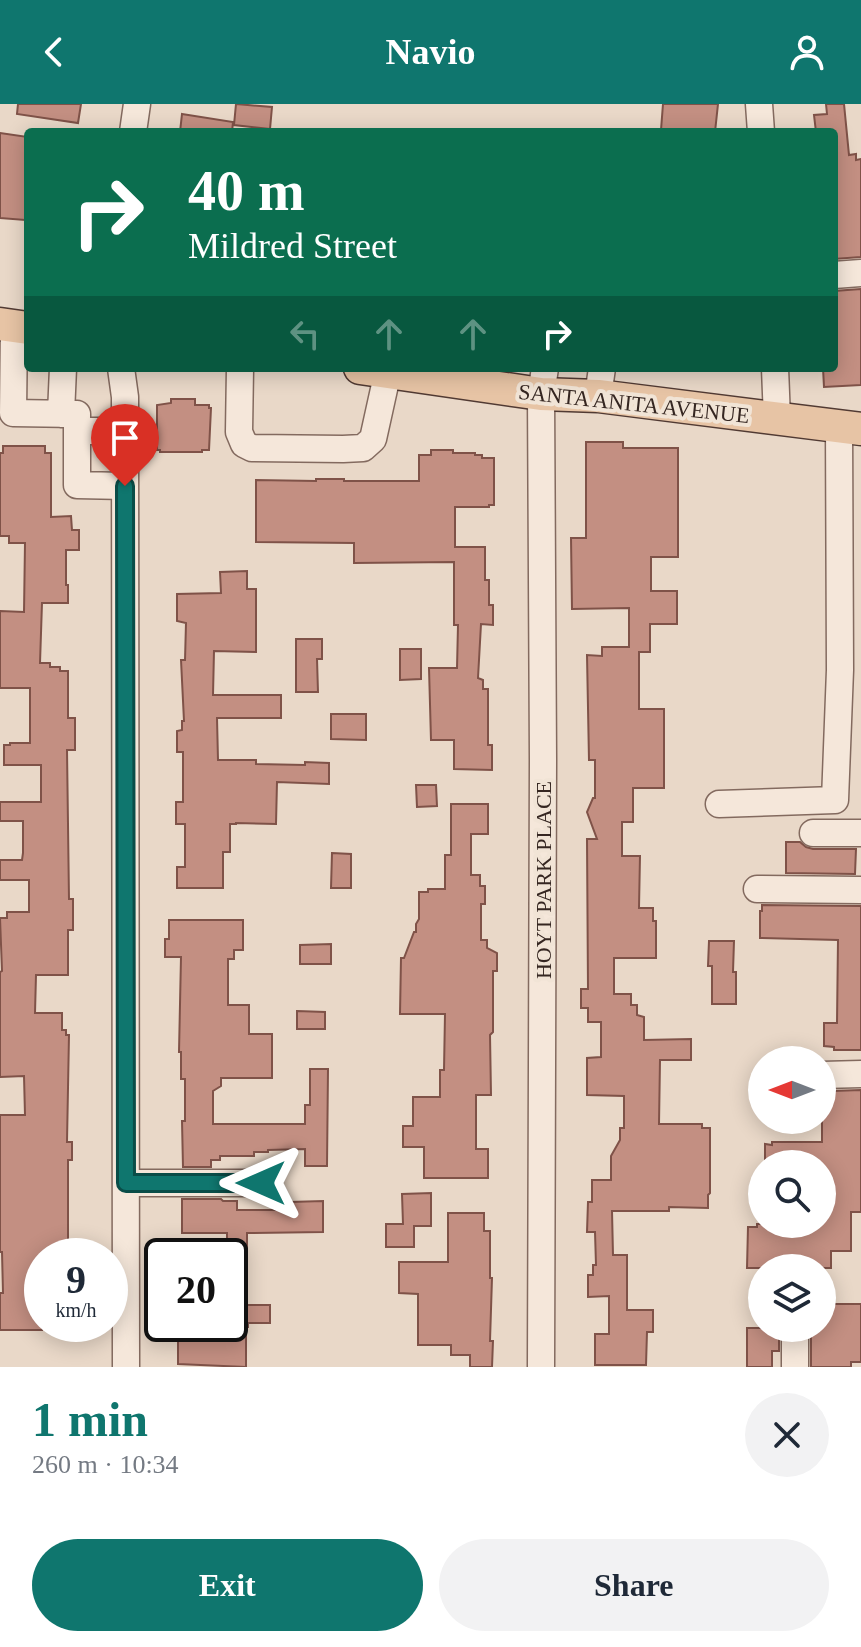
<!DOCTYPE html>
<meta charset="utf-8">
<style>
:root{--surface:#fff;--page:#f2f2f3;--text:#1f2937;--muted:#747a83;--accent:#0f766e}
body{margin:0;font-family:Georgia,serif;background:var(--page);color:var(--text);height:100vh;display:flex;flex-direction:column;font-size:30px;white-space:nowrap}
*{box-sizing:border-box;margin:0}
p{font-size:26px;color:var(--muted)}
.icon{flex:none;width:44px;height:44px;fill:none;stroke:currentColor;stroke-width:2;stroke-linecap:round;stroke-linejoin:round}
.map{position:relative;height:1263px;overflow:hidden}
.details{display:flex;flex-direction:column;background:var(--surface);flex:1}
.details>*{flex:none}
.top-card{position:absolute;left:24px;top:24px;width:814px;height:244px;border-radius:8px;box-shadow:0 4px 20px #0003;background:#0b6e4f;color:#fff;overflow:hidden}
.needle{width:52px;rotate:270deg}
.controls{position:absolute;left:748px;top:942px;display:grid;gap:16px}
.controls a{display:grid;place-items:center;width:88px;height:88px;border-radius:50%;background:var(--surface);box-shadow:0 4px 20px #0003;font-size:40px}
.speed{position:absolute;left:24px;top:1134px;display:flex;gap:16px;font-size:40px;font-weight:700;text-align:center}
.speed>*{display:grid;place-content:center;width:104px;height:104px;border-radius:50%;background:var(--surface);box-shadow:0 4px 20px #0003;line-height:1}
.speed small{font-size:20px;font-weight:400}
.speed .limit{border:4px solid #111;border-radius:12px;background:#fff;color:#111}
.pin{position:absolute;display:grid;place-items:center;width:68px;height:68px;color:#fff;margin:-82px -34px;border-radius:50% 50% 50% 0;rotate:-45deg;box-shadow:0 0 8px #0007}
.pin .icon{rotate:45deg}
.me{position:absolute;width:88px;margin:-44px;rotate:270deg;stroke-linejoin:round;filter:drop-shadow(0 0 6px #0008)}
.turn{display:flex;align-items:center;gap:28px;height:168px;padding:0 32px;font-size:36px}
.turn .icon{width:104px;height:104px;stroke-width:2.5}
.turn b{display:block;font-size:56px;line-height:68px}
.lanes{display:flex;align-items:center;height:76px;padding:0 32px;background:#0003;justify-content:center;gap:40px;direction:ltr}
.lanes .off{opacity:.35}
.round{display:grid;place-items:center;flex:none;width:84px;height:84px;border-radius:42px;background:var(--page)}
.headline{display:flex;align-items:center;justify-content:space-between;height:136px;padding:0 32px}
h1{font-size:48px;font-weight:700;line-height:60px;color:var(--accent)}
.primary-button{display:flex;gap:16px;margin-top:auto;padding:16px 32px}
.primary-button a{flex:1;height:92px;border-radius:48px;background:var(--accent);color:#fff;font-size:32px;font-weight:700;line-height:92px;text-align:center}
.primary-button a+a{background:var(--page);color:var(--text)}
header{display:flex;justify-content:space-between;align-items:center;height:104px;padding:0 32px;background:var(--accent);color:#fff;font-size:36px;font-weight:700}
.map>svg:first-child{display:block}
.building{fill:#c38f82;stroke:#7f5248;stroke-width:2}
.lines{fill:none;stroke-linecap:round;stroke-linejoin:round}
.minor-casing{stroke:#836a5f;stroke-width:29}
.major-casing{stroke:#513a33;stroke-width:35}
.minor{stroke:#f5e7da;stroke-width:26}
.major{stroke:#e7c4a5;stroke-width:32}
.route-casing{stroke:#0a4d48;stroke-width:20}
.route{stroke:#0f766e;stroke-width:14}
.labels{text-anchor:middle;stroke-width:8;stroke-linejoin:round;paint-order:stroke}
.street-label{font-size:22px;fill:#352621;stroke:#f1e4d6}
</style>
<header><svg class="icon" aria-label="back" viewBox="0 0 24 24"><path d="M15 5l-7 7 7 7"/></svg>Navio<svg class="icon" aria-label="person" viewBox="0 0 24 24"><circle cx="12" cy="8" r="4"/><path d="M4 21q1-7 8-7t8 7"/></svg></header>
<div class="map">
<svg width="861" height="1263" viewBox="0 0 861 1263">
<rect width="100%" height="100%" fill="#e9d8c8"/>
<path class="building" d="M18,0H81L78,19L17,10Z
M236,0L272,3L270,25L234,21Z
M663,0H718L715,28L661,26Z
M826,0H844L849,51L856,50V56L861,55V153L834,155V28H816L814,11L827,10Z
M182,10L233,18L232,28H180Z
M0,29L28,33V93L25,116L0,114Z
M861,185V281L824,283L823,264H834V187Z
M171,295H195V301H209V304H211L209,346H202V348H160V346H157V301L171,299Z
M586,338H623V344H678V453H651V487H677V520H650V548H639V605H664V684H633V718H622V752H640L639,804H653V817H656V854H614V890H631V901H637V911L644,913V936L691,935V956H660L659,1020H702V1024H710V1089L708,1091V1104L669,1103V1107H612L613,1151H627V1206H653V1228H647L646,1261H595V1230H609V1192L588,1193V1171H593V1161H596L595,1128H587L588,1098H592V1076H611V1052L620,1036V1024H624V992L587,991V954L601,953V918H588V904H581V885H588L587,735H597L587,708L593,694H595V656H589L587,551L602,552V543H629V504L572,505L571,434H586Z
M3,342H45V349H51V413L71,412L72,426H79V446H66V481H68V499H42L40,559H50V563H60V567H68V614H75V646H67L69,795H73V826H68V871H36L35,909H62V926H66V931H69L67,1038H72V1056H68V1152H42V1226H0V1189H3L2,1148H0V1011H25L24,972L0,973V868L2,867L0,814H7V808H29V776H0V756H22L23,749V717H0V698H41V661H4V641H10V639H30V584H0V507L24,508L25,439H9V432H0V349H3Z
M431,346H453V349H475V351H482V354H494V401H489V403H455V443H485V476H489V501H493V521L481,520L478,574L483,576V585H488V641H492V666L454,665V636H431L429,564H457L458,521H454V458L354,459V439L256,438V376L316,377V375H344V377H419V351H431Z
M247,467V485H256V548L214,547L213,591H281V614H217L218,656H256V660L305,661V658L329,659V680L277,678L276,720L236,719V720H230V748H223V784H177V763H185V720H176V698H183V648H177V627L182,626V617H184L181,556H185L186,519L177,517V490L221,489L220,468Z
M296,535H322V555H317L318,588H296Z
M400,545H421V575L400,576Z
M331,610H366V636L331,635Z
M416,681H436L437,702L417,703Z
M451,700H488V730H471V771H480V782H485V800H481V836H487V844L497,849V867H493V928L490,931L491,991H476V1045H488V1074H424V1043H403V1022H413V993H440V966H444L445,910H400L401,854H404L414,828H416V820L419,815V788H428V785H445V751H451Z
M786,738H800L806,743L813,745H856L855,770L786,769Z
M332,749L351,750V784H331Z
M762,801L861,802V946H834V943L824,942V919H837L838,836L760,834V807H762Z
M169,816H243V846H234V855H228V901H249V930H272V974H221V982L213,987V1020H305V1001H310V965H328L327,1062H305V1045L268,1046V1048H254V1052H220V1056H211V1063H183L182,1017H185V975H181V948H179L181,853H165V835H169Z
M709,837H734L733,868H736V900H712V862H708Z
M331,840V860H300V841Z
M297,907L325,908V925H297Z
M861,986V1108H851V1147H831V1164H747L748,1123H757V1120H822V1060H765V1040L772,1041V1038H822V990H832V987Z
M431,1089V1122H414V1143H386V1120H403L402,1090Z
M182,1095H221L223,1097H237V1106H290V1098L323,1097V1128L247,1129V1160H230V1152H227V1129H182Z
M448,1109H484V1127H490V1174H492L490,1237H493L492,1263H470V1251H451V1241H418V1190L399,1189V1158H448Z
M822,1200H861V1258H851V1263H811V1224H822Z
M230,1201H270V1219H248V1223H246V1263L178,1260V1234L192,1233V1227H211V1220H230Z
M747,1224H779V1247H772V1263H747Z"/>
<g class="lines">
<g class="minor-casing">
<path id="minor" d="M759,0L761,28
M133,28L137,0
M834,171L861,169
M14,222L13,309L77,310V381L125,382
M121,264L125,293L126,1263
M240,264L239,328L244,340L252,344L343,345L363,344L373,335L388,267
M775,264L777,315
M598,292L602,264
M61,310L63,264
M77,327H125
M719,700L835,696L840,566L839,322
M813,729H861
M757,785L861,786
M822,971L861,970
M126,1079H261
M795,1224V1263
M541,1263L543,656L541,290L545,264"/>
</g>
<g class="major-casing">
<path id="major" d="M0,220L28,224
M360,264L541,290L598,292L861,325"/>
</g>
<use href="#minor" class="minor"/>
<use href="#major" class="major"/>
</g>
<g class="lines">
<g class="route-casing">
<path id="route" d="M125,382L126,1079H261"/>
</g>
<use href="#route" class="route"/>
</g>
<g class="labels">
<g class="street-label">
<text transform="translate(634 299) rotate(6)" y="8">SANTA ANITA AVENUE</text>
<text transform="translate(543 776) rotate(-90)" y="8">HOYT PARK PLACE</text>
</g>
</g>
</svg>
<div class="controls">
<a><svg class="needle" viewBox="-14 -14 28 28"><path d="M0-13l5 13h-10z" fill="#e53935"/><path d="M0 13l5-13h-10z" fill="#747a83"/></svg></a>
<a><svg class="icon" aria-label="search" viewBox="0 0 24 24"><circle cx="10" cy="10" r="6"/><path d="M15 15l6 6"/></svg></a>
<a><svg class="icon" aria-label="layers" viewBox="0 0 24 24"><path d="M12 4l9 5-9 5-9-5zM3 14l9 5 9-5"/></svg></a>
</div>
<div class="speed"><div>9<small>km/h</small></div><div class="limit">20</div></div>
<div class="pin" style="left:125px;top:382px;background:#d93025"><svg class="icon" aria-label="arrive" viewBox="0 0 24 24"><path d="M6 21V4h12l-3 4 3 4H6"/></svg></div>
<svg class="me" style="left:261px;top:1079px" viewBox="-20 -20 40 40"><path d="M0-17L14 15 0 8-14 15z" fill="#0f766e" stroke="#fff" stroke-width="4"/></svg>
<div class="top-card">
<div class="turn"><svg class="icon" aria-label="right" viewBox="0 0 24 24"><path d="M7 20v-9h11M14 6l5 5-5 5"/></svg><div><b>40 m</b>Mildred Street</div></div>
<div class="lanes"><svg class="icon off" aria-label="left" viewBox="0 0 24 24"><path d="M17 20v-9H6M10 6l-5 5 5 5"/></svg><svg class="icon off" aria-label="ahead" viewBox="0 0 24 24"><path d="M12 20V5M6 11l6-6 6 6"/></svg><svg class="icon off" aria-label="ahead" viewBox="0 0 24 24"><path d="M12 20V5M6 11l6-6 6 6"/></svg><svg class="icon" aria-label="right" viewBox="0 0 24 24"><path d="M7 20v-9h11M14 6l5 5-5 5"/></svg></div>
</div>
</div>
<section class="details">
<div class="headline"><div><h1>1 min</h1><p>260 m · 10:34</p></div><a class="round"><svg class="icon" aria-label="close" viewBox="0 0 24 24"><path d="M6 6l12 12M18 6L6 18"/></svg></a></div>
<div class="primary-button"><a>Exit</a><a>Share</a></div>
</section>
